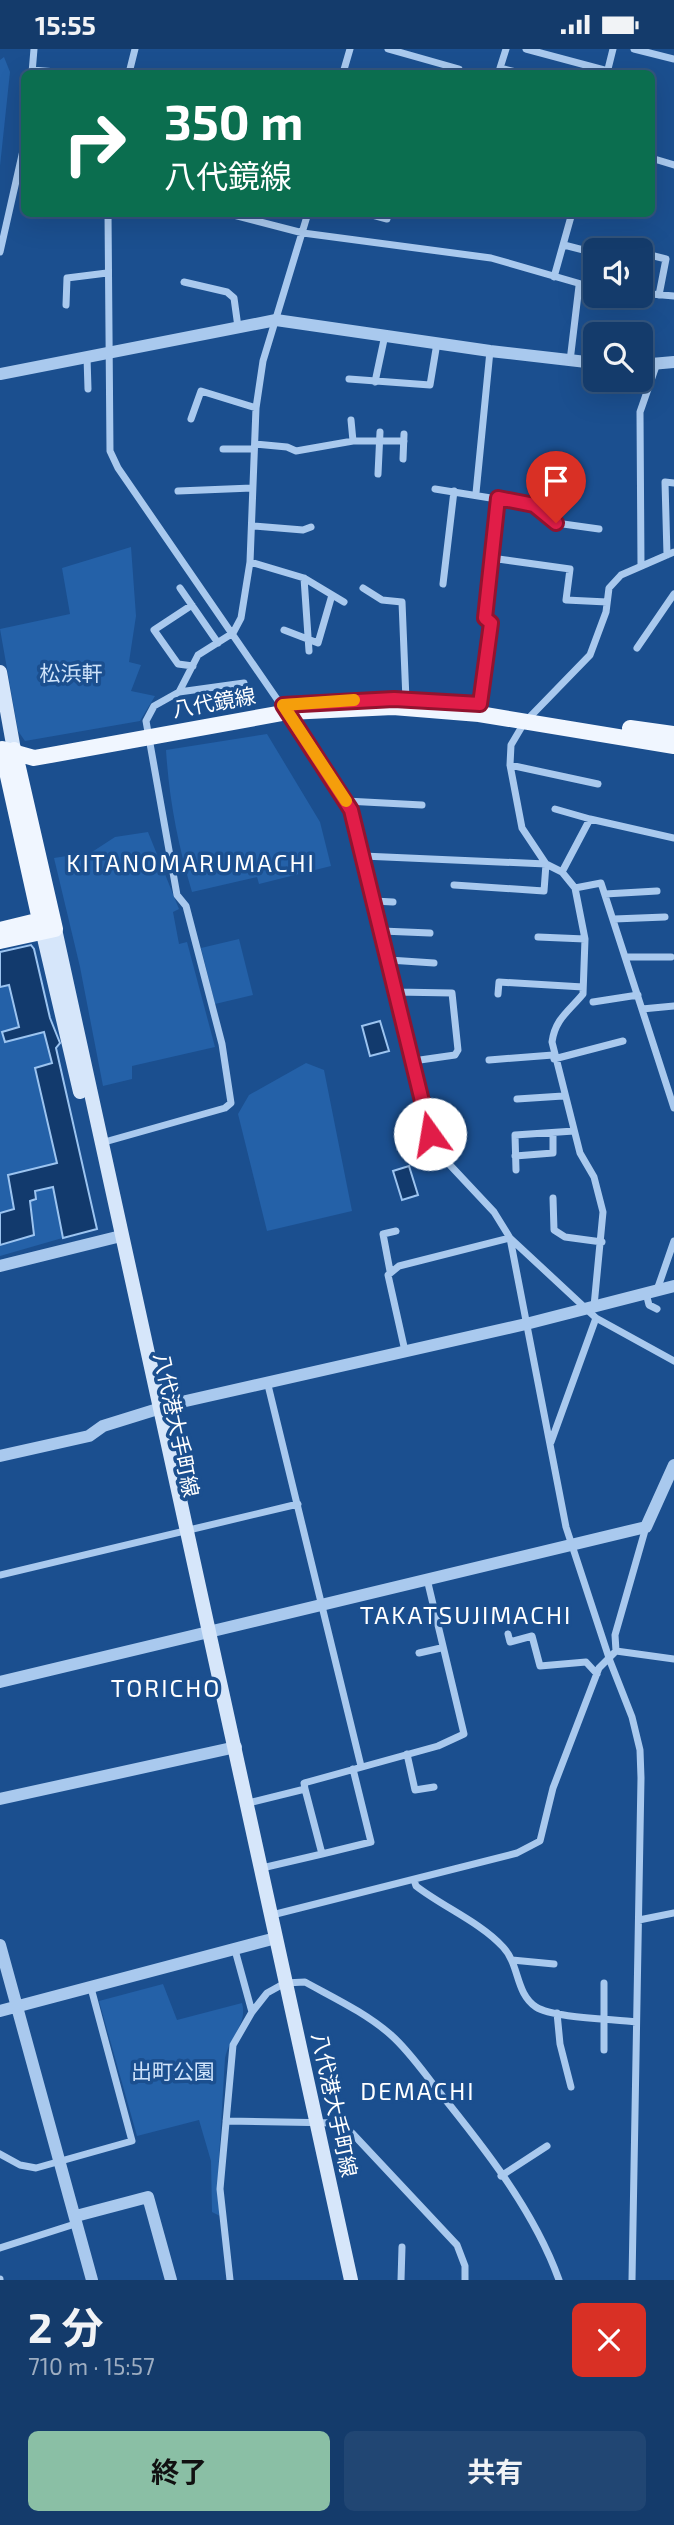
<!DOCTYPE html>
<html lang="ja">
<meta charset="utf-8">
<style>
:root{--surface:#143b6b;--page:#214673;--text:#f1f3f6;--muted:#9dadc1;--line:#33557e;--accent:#8abfa5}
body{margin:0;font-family:"Exo 2","Noto Sans JP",sans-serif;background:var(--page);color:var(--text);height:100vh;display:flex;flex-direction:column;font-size:26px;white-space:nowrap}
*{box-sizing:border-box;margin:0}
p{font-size:23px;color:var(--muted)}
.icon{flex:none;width:38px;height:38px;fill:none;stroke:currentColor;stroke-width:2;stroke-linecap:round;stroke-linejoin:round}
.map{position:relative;height:2231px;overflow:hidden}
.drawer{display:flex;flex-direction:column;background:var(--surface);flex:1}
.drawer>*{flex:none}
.hud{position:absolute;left:21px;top:21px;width:634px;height:147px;border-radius:10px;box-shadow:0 7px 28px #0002,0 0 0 2px var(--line);background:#0b6e4f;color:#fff;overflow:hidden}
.tools{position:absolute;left:583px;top:189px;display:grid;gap:14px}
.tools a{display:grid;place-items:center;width:70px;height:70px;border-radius:10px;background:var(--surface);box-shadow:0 7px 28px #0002,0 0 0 2px var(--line);font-size:35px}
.pin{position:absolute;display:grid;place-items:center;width:60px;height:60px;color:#fff;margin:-72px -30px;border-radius:50% 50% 50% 0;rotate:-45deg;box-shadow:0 0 7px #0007}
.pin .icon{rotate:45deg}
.me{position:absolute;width:77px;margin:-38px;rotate:347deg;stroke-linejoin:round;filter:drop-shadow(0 0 5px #0008)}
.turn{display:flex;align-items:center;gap:24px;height:147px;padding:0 28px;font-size:32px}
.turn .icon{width:91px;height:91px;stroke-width:2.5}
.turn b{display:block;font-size:49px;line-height:60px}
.round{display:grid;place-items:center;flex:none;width:74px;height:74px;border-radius:10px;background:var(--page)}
.head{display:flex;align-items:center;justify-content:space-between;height:119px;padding:0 28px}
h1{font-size:42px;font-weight:700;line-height:52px}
.action{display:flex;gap:14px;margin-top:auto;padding:14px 28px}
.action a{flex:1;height:80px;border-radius:10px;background:var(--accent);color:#111;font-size:28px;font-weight:700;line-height:80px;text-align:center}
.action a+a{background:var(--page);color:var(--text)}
.status{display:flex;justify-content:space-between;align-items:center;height:49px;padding:0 35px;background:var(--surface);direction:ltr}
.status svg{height:19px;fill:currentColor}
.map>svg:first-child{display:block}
.green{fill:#2461a8}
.water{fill:#123a6d;stroke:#9cc4f0;stroke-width:2}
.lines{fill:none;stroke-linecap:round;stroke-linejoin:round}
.minor{stroke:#a9c9ee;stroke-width:7}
.tertiary{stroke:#a9c9ee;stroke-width:12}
.secondary{stroke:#d6e6fa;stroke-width:14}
.primary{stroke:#f0f6ff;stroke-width:16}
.route-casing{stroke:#92132f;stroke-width:18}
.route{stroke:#e11d48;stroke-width:12}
.slow{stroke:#f59e0b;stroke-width:12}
.labels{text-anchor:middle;stroke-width:7;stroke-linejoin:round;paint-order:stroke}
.park-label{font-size:21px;fill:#cfe3fa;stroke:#1b4f8f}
.street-label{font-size:21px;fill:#fff;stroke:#1b4f8f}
.quarter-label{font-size:24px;letter-spacing:2px;fill:#fff;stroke:#1b4f8f}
</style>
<div class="status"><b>15:55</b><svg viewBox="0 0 49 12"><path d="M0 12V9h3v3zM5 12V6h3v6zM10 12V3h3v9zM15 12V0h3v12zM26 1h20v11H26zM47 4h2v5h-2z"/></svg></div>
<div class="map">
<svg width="674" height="2231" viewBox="0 0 674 2231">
<rect width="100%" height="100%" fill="#1b4f8f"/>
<path class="green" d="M4,8L10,23L0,117V11Z
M131,498L136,567L129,613L141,616L131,642L155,647L140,672L25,692L18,682L0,580L70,565L62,519Z
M267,685L320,773L331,817L259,835L257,828L192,843C178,796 169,750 166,701Z
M148,783L179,860L173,863L179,895L187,893L215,998L132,1017V1030L103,1037L80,918L54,809L92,803L115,788Z
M239,890L253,946L215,955L201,899Z
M34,900L97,1179L0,1207V903Z
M306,1014L324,1021L352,1162L267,1182L238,1065L249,1046Z
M163,1935L177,1971L242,1954C248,1975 229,1989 225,2009L217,2142L220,2167L212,2163L211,2112L199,2071L137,2087L99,1952Z"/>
<path class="water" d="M31,896L34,900L50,969L60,994L56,999L97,1180L63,1189L53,1138L35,1142L36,1150L30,1152L34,1186L0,1196V1164L14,1160L8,1126L57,1114L35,1019L52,1014L44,983L5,993L2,983L19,978L9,936L0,938V903Z
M380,972L389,1002L370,1007L362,977Z
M409,1117L418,1146L402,1151L393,1122Z"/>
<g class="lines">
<path class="minor" d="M388,0L459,20
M506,0L500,19L520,24
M526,0L608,22
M634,0L674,10
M32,21L69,24
M32,24L34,0
M129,24L135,0
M343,24L350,0
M607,24L613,0
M651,109L674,116
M108,164L110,402L118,419L343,746L361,797L434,1099L494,1163L510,1189L566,1478L610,1612L632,1668L640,1701L641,1729L632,2231
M226,164L303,184L491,209L595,239
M365,164L387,170
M564,196L595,204
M0,203L24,97
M650,206L666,210L659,246
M554,228L572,164
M184,233L227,243L234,249L238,278
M640,244L674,247
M66,256L67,229L107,224
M87,308L88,340
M570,312L579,237
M349,330L430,336L437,294
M375,333L385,286
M191,370L201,342L256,359
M351,371L353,392
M255,395L287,398L296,402L353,392H404
M223,400H254
M403,410L404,385
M378,425L380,383
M435,440L534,456L556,474L599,480
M178,442L252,439
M476,444L490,302
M253,477L303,481L311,478
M674,503L621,526L609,539L606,563L590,606L524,674L511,696L510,716L522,779L546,815L562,823L575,839L601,834L674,1059
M667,506L665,433L674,434
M491,509L570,520L566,551L607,553
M250,513L304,529L344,553
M641,517L640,363L656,317
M304,529L309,602
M443,535L454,442
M180,539L218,594
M363,539L382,551L402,553L406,651
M192,556L154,581L178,615L193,617
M284,581L318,594L332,546
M637,599L674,545
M179,643L244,634
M480,655L491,574L485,569L498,449
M510,716L598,735
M346,752L422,756
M555,760L590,770
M363,807L546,815
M562,823L590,770L674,789
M454,836L544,842L546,815
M575,839L585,890L583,945C569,962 555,970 552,993L580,1104L594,1128L603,1163L594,1257
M605,845L657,842
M374,852L393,853
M614,870L665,868
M382,882L430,884
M538,888L585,890
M626,908H671
M389,911L434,914
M396,943L452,944L458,1001L455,1006L413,1012
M498,945L499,933L583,938
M593,953L638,946
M642,960L674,957
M554,1010L623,992
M489,1011L553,1006
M517,1050L563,1047
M101,1094L225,1059L231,1054L222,995L186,857L177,846L146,672L154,657L179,643L198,606L233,584L241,569L250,513L256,359L263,312L308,164
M515,1107L553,1104V1084
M516,1121L515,1086L574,1082
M553,1149L554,1181L565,1188L602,1193
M390,1222L383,1185L396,1182
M657,1241L674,1192
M646,1244L649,1256L657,1260
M405,1302L388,1226L399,1217L510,1189L596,1269L674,1312
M267,1332L361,1717
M551,1393L596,1269
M0,1526L298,1455
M508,1585L510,1593L532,1587L540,1617L586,1613L597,1625
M616,1602L674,1610
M419,1604L441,1599
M407,1705L415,1741L434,1738
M248,1754L305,1740L304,1734L438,1697L464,1685L427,1530
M322,1805L371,1793L353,1720
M262,1819L322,1805L305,1740
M414,1831L416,1837C443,1858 480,1873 503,1898C520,1916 515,1944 536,1958C553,1969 613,1970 636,1973
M272,1866L517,1804L540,1792L553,1739L599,1619L616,1602L615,1586L646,1478
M639,1871L674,1864
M235,1901L252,1963
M512,1911L554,1915
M604,1934V2001
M557,1964L560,1995L571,2038
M226,2072L337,2074L352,2084L457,2196L465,2217V2231
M0,2105L20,2116L36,2119L132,2092L91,1939
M501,2127L547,2097
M0,2199L78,2174
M0,2230V2231
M230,2231L220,2140L233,1996L252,1963L267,1944L285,1934L305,1933C334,1949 366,1964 391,1986C408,2001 422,2021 436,2039C483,2097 534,2161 559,2231
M401,2231L402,2198"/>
<path class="tertiary" d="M640,316L674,313
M0,325L276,271L490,302L595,314
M0,1217L121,1187
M0,1407L89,1387L103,1377L177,1354L526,1275L674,1237
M0,1633L646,1478L674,1416
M0,1750L236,1698
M0,1896L92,2231
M0,1962L276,1889
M76,2167L148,2148L171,2231"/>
<path class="secondary" d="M0,623L14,701
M40,872L80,1043
M55,880L351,2231"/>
<path class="primary" d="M630,679L674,685
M40,871L2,700L34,709L288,663L393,658L479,665L674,697
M0,881L49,869
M0,892L55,880L14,701"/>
</g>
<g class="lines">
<g class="route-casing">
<path id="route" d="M430,1085L351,761L283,656L394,650L480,655L491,574L485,569L498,449L534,456L556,474"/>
</g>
<use href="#route" class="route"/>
<path class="slow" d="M346,752L283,656L354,651"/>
</g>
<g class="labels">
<g class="park-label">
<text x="71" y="632">松浜軒</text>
<text x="173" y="2030">出町公園</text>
</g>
<g class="street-label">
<text transform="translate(214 654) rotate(-10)" y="7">八代鏡線</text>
<text transform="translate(176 1376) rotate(78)" y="7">八代港大手町線</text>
<text transform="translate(334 2056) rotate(78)" y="7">八代港大手町線</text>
</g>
<g class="quarter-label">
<text x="191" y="823">KITANOMARUMACHI</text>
<text x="466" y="1575">TAKATSUJIMACHI</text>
<text x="166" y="1648">TORICHO</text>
<text x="418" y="2051">DEMACHI</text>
</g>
</g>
</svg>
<div class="tools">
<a><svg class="icon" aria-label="sound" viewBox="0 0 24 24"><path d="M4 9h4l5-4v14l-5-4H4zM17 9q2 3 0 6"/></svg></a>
<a><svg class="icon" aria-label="search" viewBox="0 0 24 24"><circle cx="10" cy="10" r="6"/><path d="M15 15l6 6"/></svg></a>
</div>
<div class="pin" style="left:556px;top:474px;background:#d93025"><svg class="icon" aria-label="arrive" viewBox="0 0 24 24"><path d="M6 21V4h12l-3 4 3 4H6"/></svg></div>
<svg class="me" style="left:430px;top:1085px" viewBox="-20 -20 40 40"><circle r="19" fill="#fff"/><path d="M0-13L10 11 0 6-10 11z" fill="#e11d48"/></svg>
<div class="hud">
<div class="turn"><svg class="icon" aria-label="right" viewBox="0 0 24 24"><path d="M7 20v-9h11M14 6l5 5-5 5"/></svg><div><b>350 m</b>八代鏡線</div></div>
</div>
</div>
<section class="drawer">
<div class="head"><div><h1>2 分</h1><p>710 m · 15:57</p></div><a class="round" style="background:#d93025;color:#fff"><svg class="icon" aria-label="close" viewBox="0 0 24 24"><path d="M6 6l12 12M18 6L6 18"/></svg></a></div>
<div class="action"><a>終了</a><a>共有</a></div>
</section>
